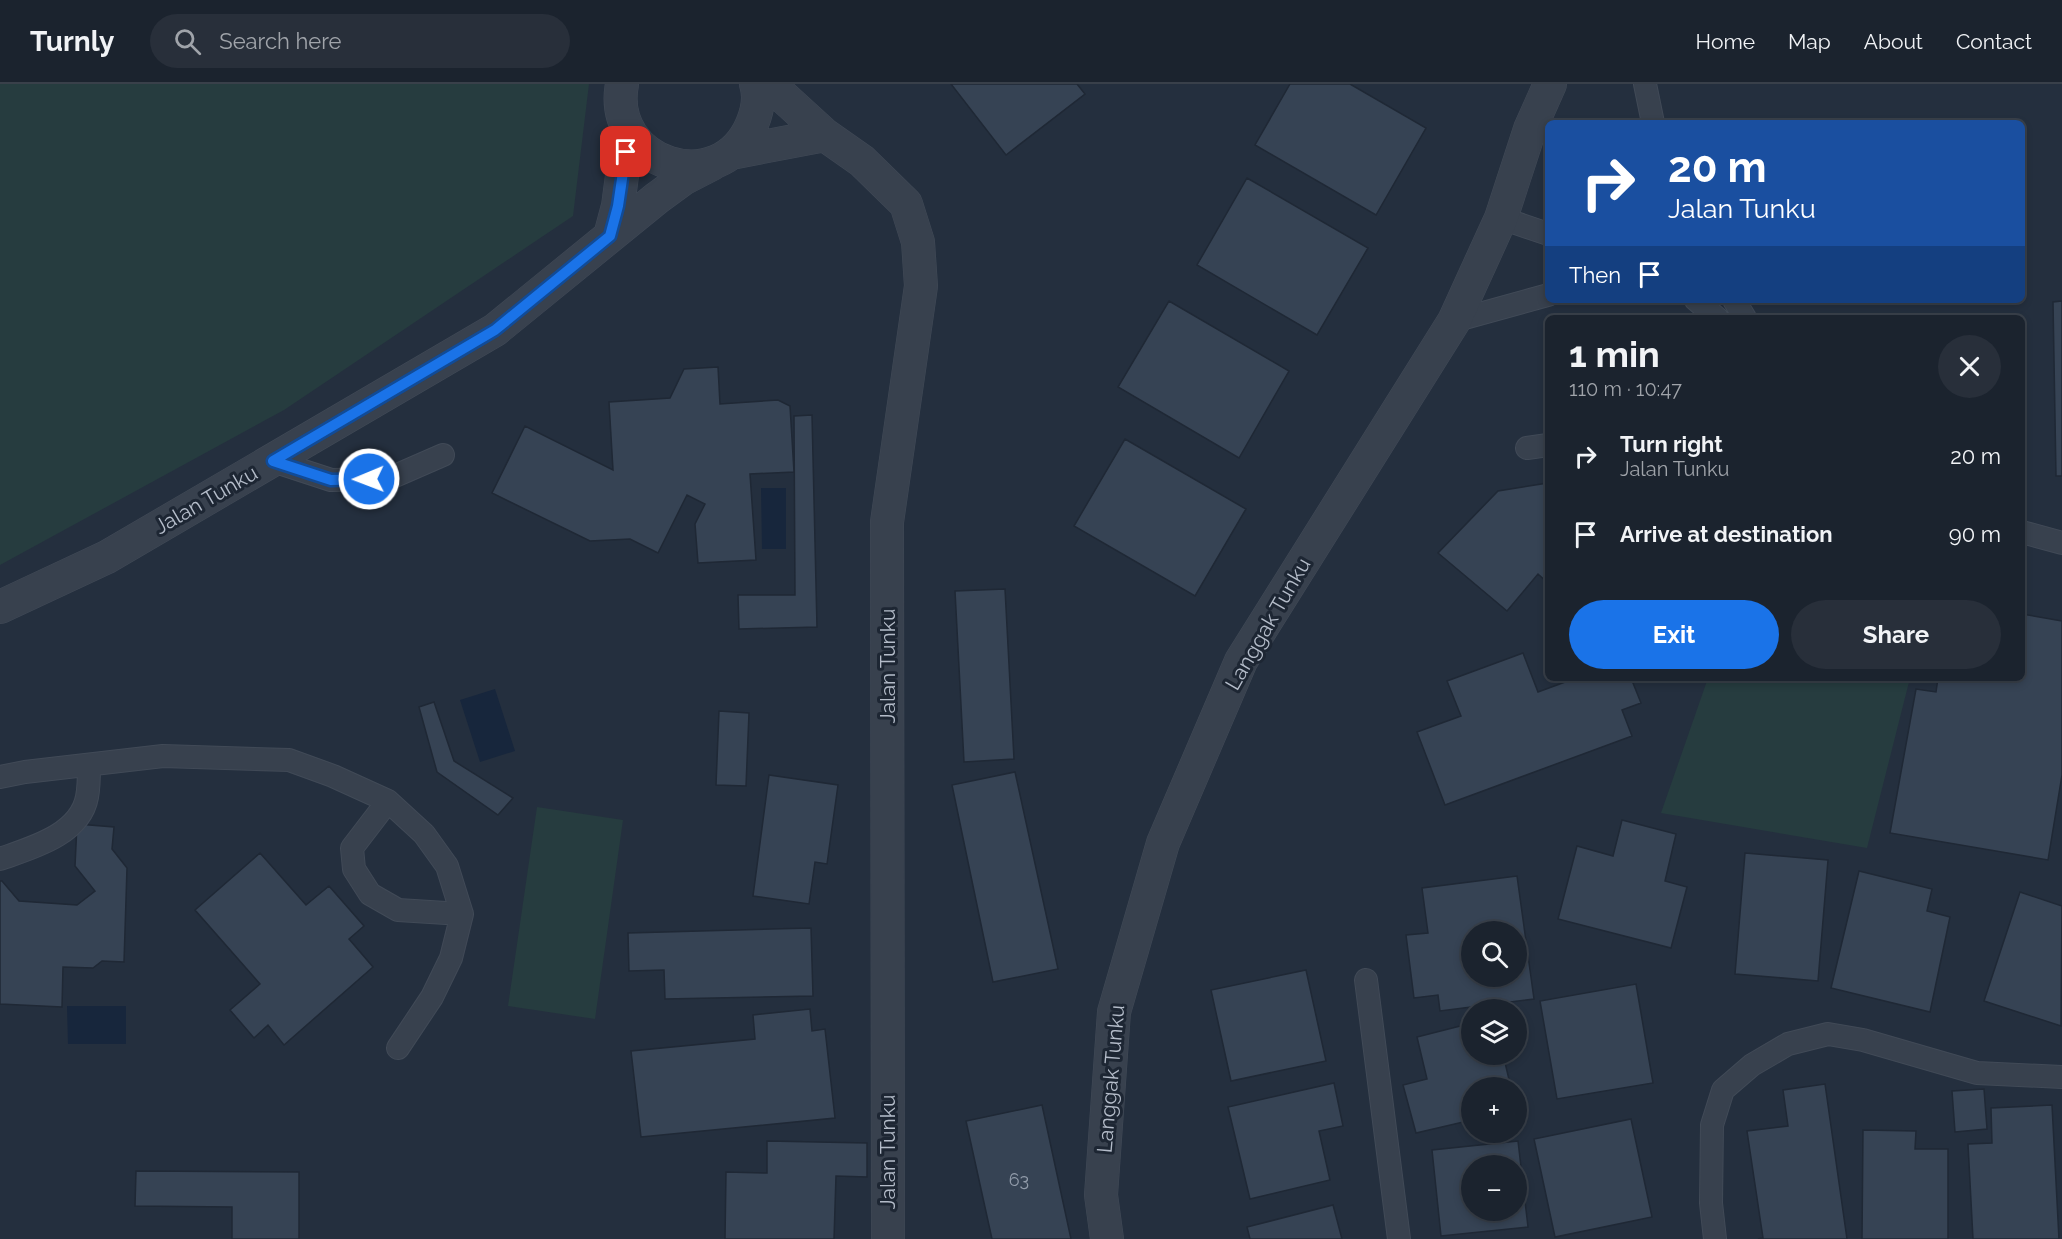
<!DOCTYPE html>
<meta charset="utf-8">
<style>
:root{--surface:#1b232e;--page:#282f3a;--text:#f1f3f6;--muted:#a0a4aa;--line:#39404a;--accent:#1a73e8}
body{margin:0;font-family:Raleway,sans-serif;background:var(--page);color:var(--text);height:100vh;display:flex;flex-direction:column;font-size:22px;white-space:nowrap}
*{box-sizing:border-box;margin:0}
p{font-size:20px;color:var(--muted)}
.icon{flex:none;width:33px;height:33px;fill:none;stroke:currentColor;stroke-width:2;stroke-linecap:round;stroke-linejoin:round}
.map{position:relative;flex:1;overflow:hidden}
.sheet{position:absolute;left:1545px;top:231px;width:480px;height:366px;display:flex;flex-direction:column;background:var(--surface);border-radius:9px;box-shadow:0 3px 9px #0003,0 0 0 2px var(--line)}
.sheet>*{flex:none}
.hud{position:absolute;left:1545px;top:36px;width:480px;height:183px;border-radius:9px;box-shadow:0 3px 9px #0003,0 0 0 2px var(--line);background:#1a4fa0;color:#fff;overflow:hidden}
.tools{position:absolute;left:1461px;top:837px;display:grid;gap:12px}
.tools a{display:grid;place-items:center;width:66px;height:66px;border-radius:50%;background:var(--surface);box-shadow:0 3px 9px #0003,0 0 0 2px var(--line);font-size:30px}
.pin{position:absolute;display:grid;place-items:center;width:51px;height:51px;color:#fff;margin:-26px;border-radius:12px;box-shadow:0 3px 9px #0006}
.me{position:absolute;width:66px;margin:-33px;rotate:269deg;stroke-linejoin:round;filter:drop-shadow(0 0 4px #0008)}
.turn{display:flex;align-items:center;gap:21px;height:126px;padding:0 24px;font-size:27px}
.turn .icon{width:78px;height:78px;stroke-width:2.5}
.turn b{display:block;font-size:42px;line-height:51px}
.then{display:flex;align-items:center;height:57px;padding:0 24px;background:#0003;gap:12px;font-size:22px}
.round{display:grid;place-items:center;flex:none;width:63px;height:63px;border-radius:32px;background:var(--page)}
.headline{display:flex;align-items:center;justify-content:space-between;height:102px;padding:0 24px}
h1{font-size:36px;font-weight:700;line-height:45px}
.button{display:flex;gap:12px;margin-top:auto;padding:12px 24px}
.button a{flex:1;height:69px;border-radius:36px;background:var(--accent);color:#fff;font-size:24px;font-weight:700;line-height:69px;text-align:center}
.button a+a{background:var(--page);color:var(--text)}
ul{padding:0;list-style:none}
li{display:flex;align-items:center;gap:18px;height:78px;padding:0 24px}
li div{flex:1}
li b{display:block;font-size:22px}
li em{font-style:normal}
header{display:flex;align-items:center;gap:36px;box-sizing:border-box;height:84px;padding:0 30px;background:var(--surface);border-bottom:2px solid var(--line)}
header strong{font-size:28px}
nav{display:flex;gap:33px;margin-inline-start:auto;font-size:21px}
.search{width:420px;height:54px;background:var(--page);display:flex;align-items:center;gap:15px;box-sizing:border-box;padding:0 21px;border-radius:33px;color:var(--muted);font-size:22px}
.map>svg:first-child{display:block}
.green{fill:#263c3f}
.water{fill:#17263c}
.building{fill:#364354;stroke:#1f2835;stroke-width:1.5;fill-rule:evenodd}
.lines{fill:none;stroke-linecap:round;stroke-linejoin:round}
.service-casing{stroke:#414a57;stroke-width:24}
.minor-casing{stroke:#414a57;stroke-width:34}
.tertiary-casing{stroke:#414a57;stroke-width:34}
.service{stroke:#38414e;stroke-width:22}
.minor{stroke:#38414e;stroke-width:33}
.tertiary{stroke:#38414e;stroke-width:33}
.route-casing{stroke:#114b97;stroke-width:15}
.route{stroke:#1a73e8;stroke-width:10}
.labels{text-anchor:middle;stroke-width:6;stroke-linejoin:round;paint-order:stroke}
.number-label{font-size:18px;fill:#929caa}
.street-label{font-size:21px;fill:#b4bcc9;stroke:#1d2633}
</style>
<header>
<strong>Turnly</strong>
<div class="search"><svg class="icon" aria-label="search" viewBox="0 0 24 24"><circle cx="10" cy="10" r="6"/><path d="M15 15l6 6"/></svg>Search here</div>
<nav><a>Home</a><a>Map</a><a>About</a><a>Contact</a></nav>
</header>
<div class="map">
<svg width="2062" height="1155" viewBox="0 0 2062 1155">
<rect width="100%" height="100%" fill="#242f3e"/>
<path class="green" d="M0,0H589L573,132L284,326L0,481Z
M1708,594H1910L1867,764L1661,729Z
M537,723L623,736L595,935L508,922Z"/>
<path class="water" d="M761,404H786V465H762Z
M495,605L515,667L480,678L460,616Z
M67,922H126V960H68Z"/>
<path class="building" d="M951,0H1077L1085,10L1006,71Z
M1290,0H1350L1426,44L1376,131L1255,61Z
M1247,94L1368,164L1317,251L1197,181Z
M1169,217L1289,287L1239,374L1118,303Z
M2062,217V392H2056L2053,218Z
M718,283L720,320L778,316L790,322L794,388L750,390L756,476L698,479L695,440L705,420L687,411L658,469L630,455L590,457L492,409L525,342L613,386L609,318L670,314L684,285Z
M812,331L817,543L739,545L738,511H795L794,332Z
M1125,355L1246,425L1195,512L1074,442Z
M1548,399V499L1538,490L1507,527L1438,469L1498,407Z
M1005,505L1014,675L964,678L955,507Z
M2022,530L2062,537V691L2048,776L1890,749L1916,605L1936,608L1938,594H2022Z
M1523,569L1538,608L1576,594H1631L1641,619L1622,626L1632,652L1445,721L1417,648L1461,632L1447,597Z
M434,618L454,677L513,714L498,731L437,688L419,623Z
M719,627L749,629L746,702L716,701Z
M1015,688L1058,885L993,898L952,701Z
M769,691L838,701L827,780L815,778L809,820L753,812Z
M1622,736L1676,750L1665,797L1687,803L1671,864L1558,835L1577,762L1613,772Z
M77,740L114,743L112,765L127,784L124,878L102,877L93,884L63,883L62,923L0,920V797H2L19,817L77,821L95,807L75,782Z
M260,769L306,821L329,802L364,842L349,855L373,883L284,961L268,941L254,954L230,926L260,900L195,826Z
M1745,769L1828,776L1818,897L1735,890Z
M1859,787L1932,805L1927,827L1950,833L1930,928L1831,904Z
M1517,792L1534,915L1440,927L1438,911L1414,914L1406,851L1428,849L1422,804ZM1472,848H1516V892H1472Z
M2020,808L2062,822L2061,942L1984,917Z
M811,844L813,912L665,915L664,886L629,887L628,849Z
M1306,886L1326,977L1231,997L1211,906Z
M1636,900L1653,999L1557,1015L1540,917Z
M810,925L812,947L825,945L835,1034L641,1053L631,967L755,955L753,931Z
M1472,939V970H1503L1511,1004H1472V1036L1416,1049L1403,1001L1427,995L1417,953Z
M1334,999L1343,1042L1319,1047L1330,1096L1250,1115L1228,1023Z
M1825,1000L1847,1155H1758L1763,1154L1747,1047L1788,1042L1783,1006Z
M1984,1005L1987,1045L1955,1048L1952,1007Z
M1042,1021L1071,1155H992L966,1037Z
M2052,1021L2059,1155H1973L1968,1060L1992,1059L1991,1024Z
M1631,1035L1652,1133L1555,1153L1534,1055Z
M1863,1046L1916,1047L1915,1065H1948V1155H1862Z
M767,1057L867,1059V1093L836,1092L834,1155H725L726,1088L767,1089Z
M1518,1057L1528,1143L1441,1152L1432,1066ZM1472,1082H1516V1126H1472Z
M136,1087L299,1088V1155H232V1123L135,1122Z
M1333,1121L1342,1155H1250L1247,1143Z"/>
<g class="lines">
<g class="service-casing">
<path id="service" d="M1645,0L1653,39
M1501,134L1548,150
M1696,216L1717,234
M1734,216L1745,234
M1454,237L1548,211
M1527,364L1548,361
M273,377L331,396L388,395L443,371
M2022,448L2062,459
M0,693L25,688L163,672L289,676L333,692L388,717L424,750L447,782L462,830L451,874L432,913L398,964
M388,717L352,764L354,785L370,810L398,826L462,830
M0,775C31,764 80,751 87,713C89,703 89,691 89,681
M1366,896L1399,1155
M1715,1155L1711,1119L1712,1041L1723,1006L1752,981L1788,960L1828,950L1863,956L1977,989L2062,993"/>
</g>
<g class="minor-casing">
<path id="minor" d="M622,0C607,80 720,117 752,40C757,28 760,13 756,0
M769,0L825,51L862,77L906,120L918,158L921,202L887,438L888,1155
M731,69L825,51
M610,152L618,122L628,46
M0,523L107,473L495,246L657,114L683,95L712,80"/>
</g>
<g class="tertiary-casing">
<path id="tertiary" d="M1107,1155L1101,1111L1114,928L1163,759L1241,577L1454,237L1501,134L1530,45L1550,0"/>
</g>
<use href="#service" class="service"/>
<use href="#minor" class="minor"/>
<use href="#tertiary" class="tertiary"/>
</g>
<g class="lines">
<g class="route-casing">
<path id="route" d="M369,395L331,396L273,377L495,246L610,152L618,122L626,68"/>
</g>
<use href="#route" class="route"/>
</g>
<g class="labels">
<g class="number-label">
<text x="1019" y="1102">63</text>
</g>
<g class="street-label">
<text transform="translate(206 416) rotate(-30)" y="7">Jalan Tunku</text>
<text transform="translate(1268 540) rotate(-60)" y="7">Langgak Tunku</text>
<text transform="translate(888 582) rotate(-90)" y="7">Jalan Tunku</text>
<text transform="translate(1111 995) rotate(-85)" y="7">Langgak Tunku</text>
<text transform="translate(888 1068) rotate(-90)" y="7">Jalan Tunku</text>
</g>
</g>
</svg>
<div class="tools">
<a><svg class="icon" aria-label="search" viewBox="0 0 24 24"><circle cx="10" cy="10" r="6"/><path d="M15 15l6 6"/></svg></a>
<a><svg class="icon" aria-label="layers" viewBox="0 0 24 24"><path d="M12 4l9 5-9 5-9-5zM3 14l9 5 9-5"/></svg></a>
<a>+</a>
<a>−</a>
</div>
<div class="pin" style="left:626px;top:68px;background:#d93025"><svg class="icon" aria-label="arrive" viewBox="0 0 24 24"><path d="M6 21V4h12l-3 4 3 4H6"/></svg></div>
<svg class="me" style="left:369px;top:395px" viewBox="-20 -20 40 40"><circle r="17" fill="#1a73e8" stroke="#fff" stroke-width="3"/><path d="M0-11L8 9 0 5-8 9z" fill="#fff"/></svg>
<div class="hud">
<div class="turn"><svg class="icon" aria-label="right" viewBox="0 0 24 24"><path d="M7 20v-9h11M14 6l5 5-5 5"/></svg><div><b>20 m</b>Jalan Tunku</div></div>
<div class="then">Then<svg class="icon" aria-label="arrive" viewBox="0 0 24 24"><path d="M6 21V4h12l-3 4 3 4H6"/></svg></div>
</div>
<section class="sheet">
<div class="headline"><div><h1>1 min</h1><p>110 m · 10:47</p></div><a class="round"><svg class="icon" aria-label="close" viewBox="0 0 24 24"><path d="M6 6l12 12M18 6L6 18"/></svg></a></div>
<ul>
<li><svg class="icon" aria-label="right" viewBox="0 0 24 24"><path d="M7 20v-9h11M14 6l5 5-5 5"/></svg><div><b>Turn right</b><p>Jalan Tunku</p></div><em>20 m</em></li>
<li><svg class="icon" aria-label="arrive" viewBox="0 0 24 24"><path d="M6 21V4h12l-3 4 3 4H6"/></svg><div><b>Arrive at destination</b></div><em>90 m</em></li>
</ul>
<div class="button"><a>Exit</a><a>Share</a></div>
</section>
</div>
